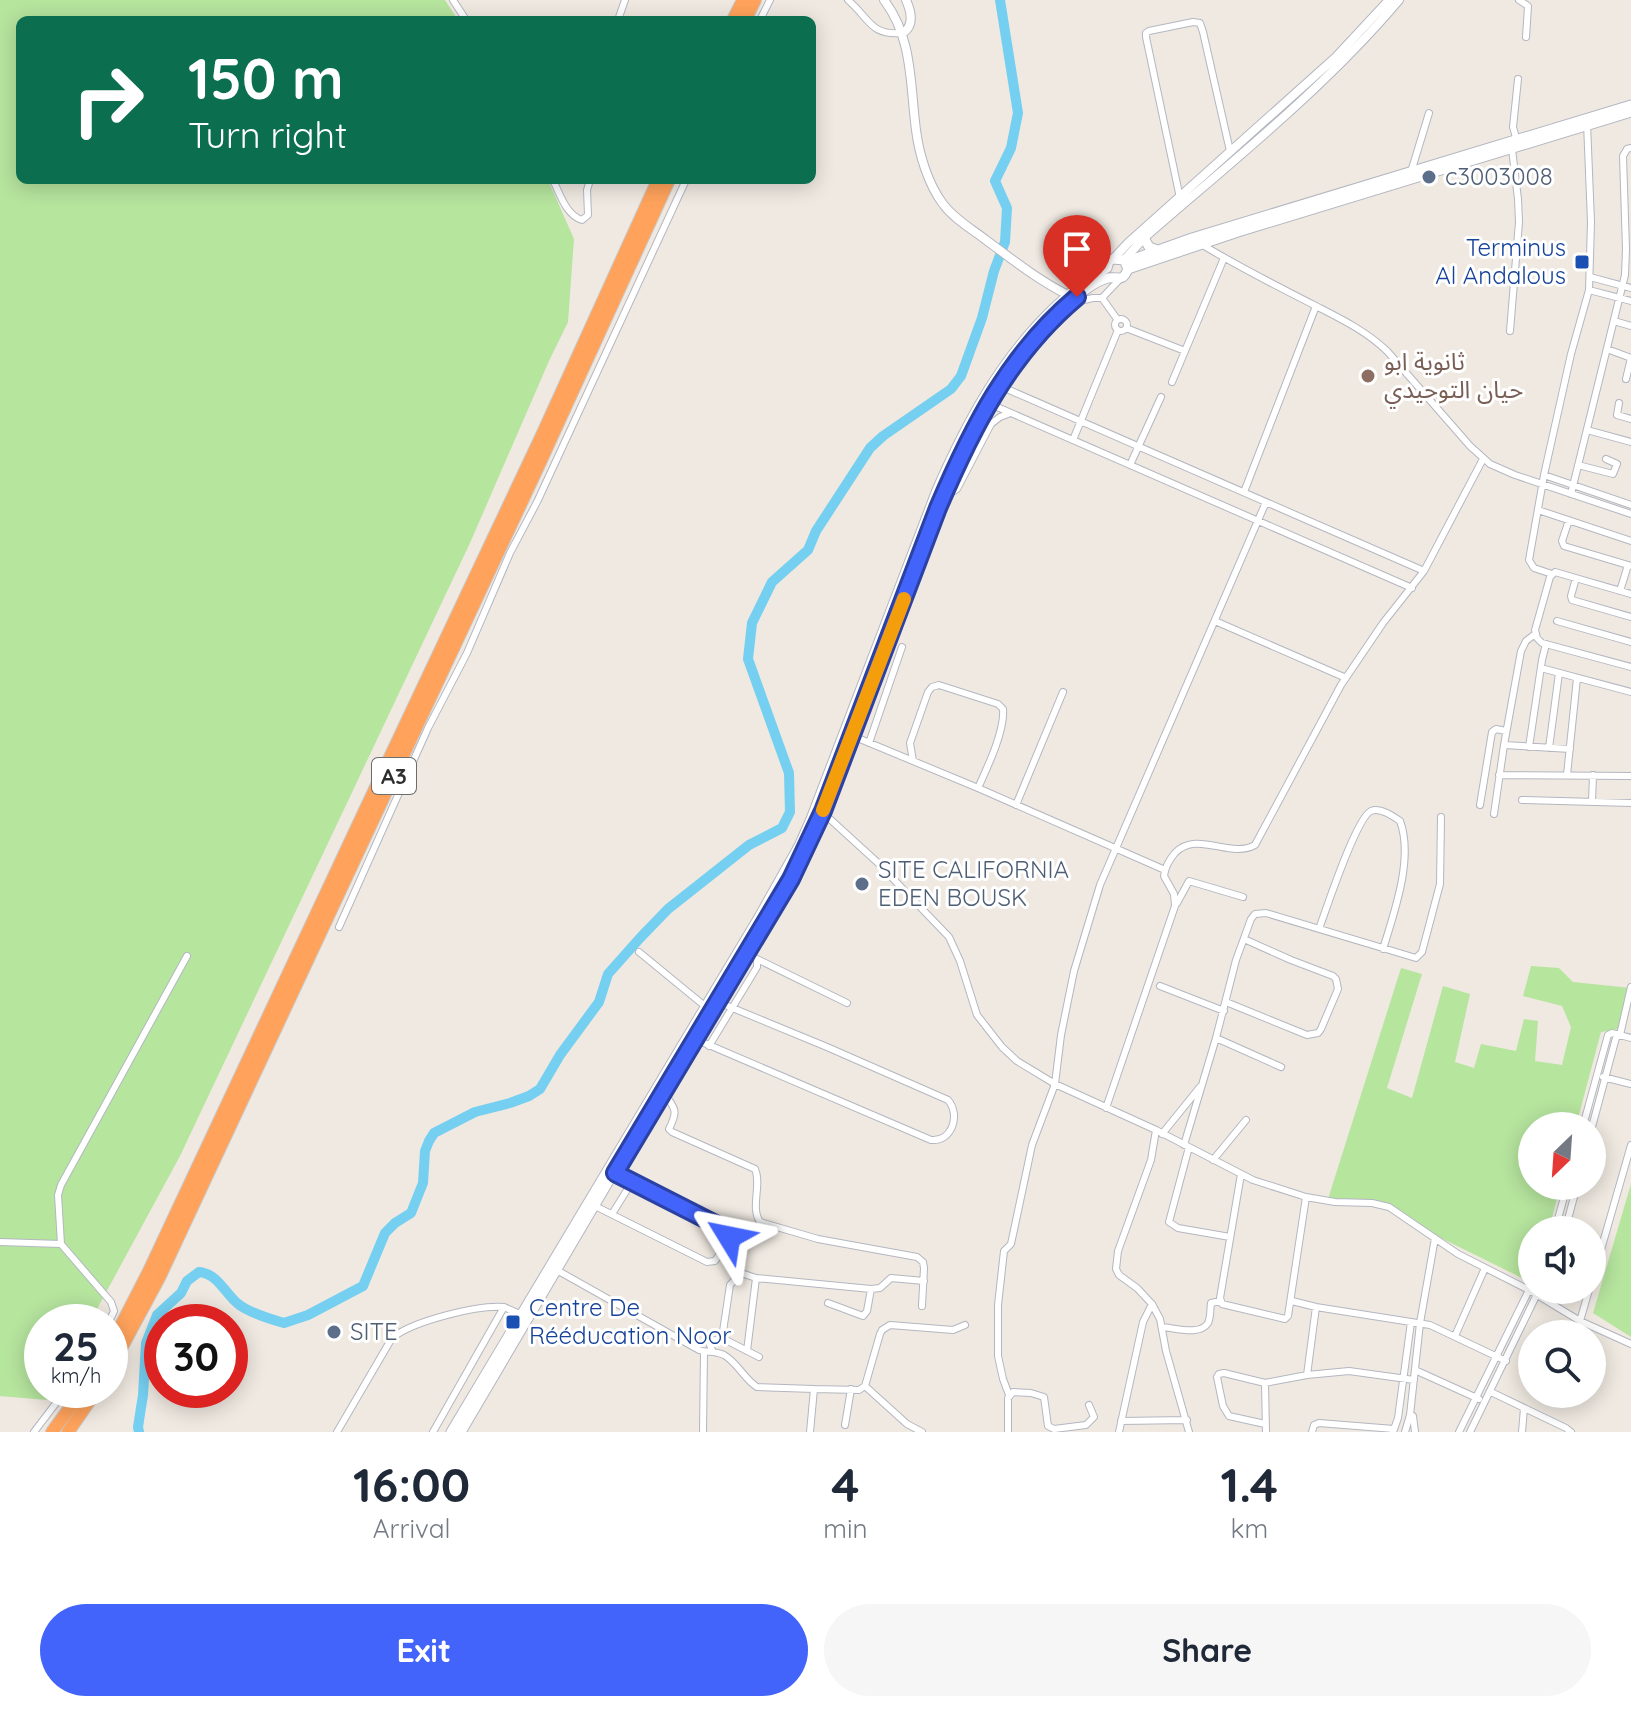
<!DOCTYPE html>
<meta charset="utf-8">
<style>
:root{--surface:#fff;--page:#f6f6f7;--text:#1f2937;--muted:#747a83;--accent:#4264fb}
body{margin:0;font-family:Quicksand,"Noto Sans Arabic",sans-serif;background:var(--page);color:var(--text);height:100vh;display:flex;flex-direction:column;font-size:30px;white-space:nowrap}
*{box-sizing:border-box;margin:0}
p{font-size:26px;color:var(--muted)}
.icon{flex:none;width:44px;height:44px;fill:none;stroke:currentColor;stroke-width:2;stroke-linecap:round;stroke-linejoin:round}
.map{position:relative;height:1432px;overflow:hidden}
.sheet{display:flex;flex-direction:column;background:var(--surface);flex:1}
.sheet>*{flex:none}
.hud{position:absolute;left:16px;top:16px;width:800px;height:168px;border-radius:12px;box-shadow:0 4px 20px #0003;background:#0b6e4f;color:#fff;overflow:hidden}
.needle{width:52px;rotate:205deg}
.tools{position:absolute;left:1518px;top:1112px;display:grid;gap:16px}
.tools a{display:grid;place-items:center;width:88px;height:88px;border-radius:50%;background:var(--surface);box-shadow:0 4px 20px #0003;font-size:40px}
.speed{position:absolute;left:24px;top:1304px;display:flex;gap:16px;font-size:40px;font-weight:700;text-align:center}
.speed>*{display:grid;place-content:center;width:104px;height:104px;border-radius:50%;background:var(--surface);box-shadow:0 4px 20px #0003;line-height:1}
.speed small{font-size:20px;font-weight:400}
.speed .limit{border:12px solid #d22;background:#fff;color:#111}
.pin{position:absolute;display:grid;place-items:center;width:68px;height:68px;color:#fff;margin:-82px -34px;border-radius:50% 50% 50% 0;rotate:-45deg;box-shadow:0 0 8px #0007}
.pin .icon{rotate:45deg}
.me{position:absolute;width:88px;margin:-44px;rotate:305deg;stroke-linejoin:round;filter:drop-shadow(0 0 6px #0008)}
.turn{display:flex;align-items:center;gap:28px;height:168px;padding:0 40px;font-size:36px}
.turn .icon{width:104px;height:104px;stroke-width:2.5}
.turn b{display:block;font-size:56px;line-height:68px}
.eta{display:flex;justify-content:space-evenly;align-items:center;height:136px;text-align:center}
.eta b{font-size:48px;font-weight:800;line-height:56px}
.primary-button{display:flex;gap:16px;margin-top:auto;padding:16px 40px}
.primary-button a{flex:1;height:92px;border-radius:48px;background:var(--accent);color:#fff;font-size:32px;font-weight:800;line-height:92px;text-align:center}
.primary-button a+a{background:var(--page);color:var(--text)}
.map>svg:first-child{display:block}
.green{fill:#b6e59e}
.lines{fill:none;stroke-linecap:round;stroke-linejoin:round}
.river{stroke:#75cff0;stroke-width:10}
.minor-casing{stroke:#b4b7c1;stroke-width:8}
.tertiary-casing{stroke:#b4b7c1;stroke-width:10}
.secondary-casing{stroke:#b4b7c1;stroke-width:11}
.motorway-casing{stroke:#c9c9c9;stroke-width:14}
.minor{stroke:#fff;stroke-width:6}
.tertiary{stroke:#fff;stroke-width:8}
.secondary{stroke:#fff;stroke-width:9}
.motorway{stroke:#ffa35c;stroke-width:12}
.route-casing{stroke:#2b41a3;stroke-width:20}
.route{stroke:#4264fb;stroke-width:14}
.slow{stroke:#f59e0b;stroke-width:14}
.service-dot{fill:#5c6f8a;stroke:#fff;stroke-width:3}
.transit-dot{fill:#1a4fb4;stroke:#fff;stroke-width:3}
.education-dot{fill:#8d6e63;stroke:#fff;stroke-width:3}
.labels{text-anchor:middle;stroke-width:6;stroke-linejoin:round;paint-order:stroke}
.shield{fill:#fff;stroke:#6d6d6d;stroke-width:2}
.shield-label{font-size:22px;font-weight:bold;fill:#2e2e2e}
.service-label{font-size:24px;fill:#4e5e75;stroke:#fff;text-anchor:start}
.transit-label{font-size:24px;fill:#164399;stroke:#fff;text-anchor:end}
.education-label{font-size:24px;fill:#785e54;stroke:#fff;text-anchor:start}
</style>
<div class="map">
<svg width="1631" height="1432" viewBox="0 0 1631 1432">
<rect width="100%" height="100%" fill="#efe9e1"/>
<path class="green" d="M0,0H445L458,20H20V180H548L574,239L568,322L549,361L470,543L180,1156L90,1322H42V1390H53L47,1400L0,1396Z
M1531,966L1559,968L1573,982L1631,988L1619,1029L1601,1032L1576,1126H1532V1186H1560L1549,1230H1532V1283L1435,1235L1393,1208L1328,1199L1401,968L1422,974L1387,1088L1412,1098L1443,986L1470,994L1455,1062L1474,1068L1481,1044L1516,1051L1524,1019L1538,1021L1535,1061L1562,1065L1571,1027L1562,1006L1523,996Z
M1631,1184V1337L1593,1313Z"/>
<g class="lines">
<path class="river" d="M139,1432L138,1427L143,1395L146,1343L157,1315L181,1293L187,1281L199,1272C218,1274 224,1292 237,1303C247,1312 270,1319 284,1323L308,1315L363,1286L385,1233L395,1223L411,1213L423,1183L425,1151L429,1141L434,1133L475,1112L510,1103L529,1096L540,1089L560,1055L599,1002L608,974L640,938L668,909L749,845L782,828L790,812L789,773L748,659L752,623L772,582L808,550L816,531L870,448L883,436L951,389L961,376L982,318L994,271L1005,242L1007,208L995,181L1011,148L1018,113L1000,0"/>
<g class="minor-casing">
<path id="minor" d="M453,0L466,20
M848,0C870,19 870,36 903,33
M1519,0L1528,6L1526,37
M618,20L625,0
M760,20L770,0
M1517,141L1513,127L1518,79
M1411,172L1429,113
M553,180C560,194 566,215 582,220L588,215L587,190L590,180
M1180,198L1146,37V33L1149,31L1193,22L1200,23L1203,32L1230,151
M1201,244C1237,266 1275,285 1312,304C1339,318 1365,330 1387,351L1470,446L1490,464L1515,475L1631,514
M1590,277L1631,288
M1589,290L1631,301
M1102,298L1117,319
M1070,303L1093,298H1102L1121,278
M1115 325a6 6 0 1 1 12 0a6 6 0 1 1-12 0Z
M1614,321L1631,326
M1126,328L1185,351
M1510,331L1519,222L1518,199L1512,149
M1607,349L1631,358L1626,379
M1172,382L1224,258
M1000,386L1424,571
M988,403L1412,588
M1619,403L1617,415L1631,419
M1587,430L1631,442
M1073,440L1118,330
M1130,465L1161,397
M1578,465L1613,474L1617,464L1606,459
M1544,475L1631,505
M943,492L954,491L957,489L991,424L1000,417L1008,414
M1244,492L1316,306
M1571,494L1625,275L1626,249L1623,156L1627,149L1631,148
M1538,510L1631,541
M1569,520L1562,541L1564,546L1631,566
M1552,574L1534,568L1529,560L1544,475L1571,354L1589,290L1591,222L1587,123
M1576,578L1571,596L1572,600L1631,617
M1620,591L1628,565
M1631,594L1555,572L1550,577L1535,630L1537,638L1542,643L1631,667
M1215,621L1346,678
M1557,621L1631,642
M1541,668L1631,692
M848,734L978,788L1165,870
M869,743L902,647
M1504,745L1570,749
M1529,747L1542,660L1546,644
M1549,748L1559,673
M913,761L910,743L928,692L932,687L939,685L998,704L1003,709C1005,731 987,768 978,788
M1499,775L1631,776
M1567,775L1577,678
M1522,800L1631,803
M1592,802L1593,775
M1016,805L1063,692
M1480,805L1492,732L1496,729L1506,731
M820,810L877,862L949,937L960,961L977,1015L1002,1047L1017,1061L1055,1084L1156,1130L1253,1180L1306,1197L1335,1202L1372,1203L1389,1207L1458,1254L1529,1290L1580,1321L1631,1344
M1494,814L1504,745L1521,651L1526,641L1535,634
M1177,903L1189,881L1243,897
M339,927L428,728L467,653L510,553L537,502L686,180
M1319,929C1326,910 1356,818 1371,811C1380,807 1393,816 1400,821C1414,858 1394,913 1383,949
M639,952L706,1007
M757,959L847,1003
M1160,986L1224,1011
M1226,1002L1307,1035L1318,1033L1321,1029L1338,989L1336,979L1333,976L1291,960L1244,939
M1620,1035L1631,987
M1216,1038L1281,1067
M695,1039L931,1140C952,1142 961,1115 948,1100L827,1047L718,1002
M709,1046L757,967V959L746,952
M1603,1077L1631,1084
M663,1090C673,1109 680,1107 669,1129L672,1132L755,1169C762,1185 750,1207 760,1222L818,1239L917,1257L923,1262L924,1268L922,1306
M1106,1108L1175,906L1174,894L1164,876C1165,867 1169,860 1175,853C1197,830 1230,859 1255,845L1341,685L1383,623L1424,571L1483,459
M1583,1126L1608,1035L1612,1033L1631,1038
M1592,1127L1617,1034
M1156,1130L1151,1160L1118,1251L1116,1269L1119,1275L1137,1288L1152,1304L1160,1319L1166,1351L1189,1432
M1162,1134L1200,1087
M1184,1145L1216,1038L1236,960L1251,919L1255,914L1266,913L1416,958L1422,952L1440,884L1441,817
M1189,1147L1169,1222L1178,1228L1230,1237
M1213,1160L1246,1120
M1241,1174L1220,1298L1222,1304L1285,1319L1288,1316L1306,1197
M595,1206L707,1262L715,1261C720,1253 730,1242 728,1232L723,1228L615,1173
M612,1214L632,1182
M1555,1230L1567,1186
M1565,1230L1577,1186
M0,1242L61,1244L111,1302L114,1311L109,1322
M61,1244L58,1195L61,1185L187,956
M553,1268L699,1350C708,1353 714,1350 724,1355C738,1363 744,1379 757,1387L814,1389L810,1432
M1592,1281L1631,1145
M1292,1301L1316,1307L1430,1325L1506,1361
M828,1303L863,1316L867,1311L871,1289
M1580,1321L1589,1290
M1162,1327C1175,1328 1200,1336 1208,1323C1211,1317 1210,1309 1211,1303L1221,1301
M1455,1336L1485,1268
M722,1338L730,1285L741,1273L756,1278L871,1289L880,1288L891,1278L924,1281
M712,1350L710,1345L712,1341L722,1338L759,1357
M747,1351L756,1278
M1415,1370L1479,1399
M1307,1375L1316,1307
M1265,1383L1224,1373L1219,1374L1217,1377L1223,1406L1229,1416L1265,1424
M865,1386L907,1424L922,1432
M814,1389L859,1390L865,1386L880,1334L882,1330L890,1325L953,1330L965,1325
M1491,1392L1566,1428L1571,1432
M1009,1395L1003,1379L998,1356V1305L1004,1251L1011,1244L1032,1145L1055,1084L1061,1035L1074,971L1100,885L1266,502
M1413,1416L1415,1432
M1121,1421L1187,1420
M845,1425L851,1389
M34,1432L66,1390
M337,1432L392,1338C413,1321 477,1305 504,1307
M433,1432L504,1307L522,1315
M703,1432L704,1352
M1008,1432V1398L1013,1392L1031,1393L1044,1397L1048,1426L1054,1429L1086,1425L1094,1417L1089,1405
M1119,1432L1143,1322L1152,1304
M1266,1432L1265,1383L1307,1375L1349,1371L1414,1380
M1312,1432L1314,1425L1319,1423L1394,1429
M1393,1432L1398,1418L1411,1322
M1405,1432L1410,1415L1420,1323L1435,1238
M1459,1432L1529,1290
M1470,1432L1539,1290
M1522,1432L1524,1408"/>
</g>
<g class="tertiary-casing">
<path id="tertiary" d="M884,0C913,38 910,85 916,130C919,154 928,184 943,204C954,219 972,229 986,240C1013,260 1038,280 1068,295
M903,33C915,25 911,11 906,0
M1113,259L1128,243L1336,57L1389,0
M1124,260L1144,238C1231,162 1324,89 1399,0"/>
</g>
<g class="secondary-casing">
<path id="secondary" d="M1144,238L1149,247L1157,250
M1125,262L1192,238L1631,105
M451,1432L759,917L799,846L811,819L937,490C966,424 1000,360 1053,309C1070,293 1086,278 1107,268L1109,261L1113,259L1124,260L1128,269
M461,1432L636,1135L791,879L823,811L938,508C969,435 1003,363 1063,310C1075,299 1091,282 1108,278C1119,276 1122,283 1128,269L1238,232L1631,112"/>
</g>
<g class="motorway-casing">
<path id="motorway" d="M733,20L743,0
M745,20L755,0
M110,1347L149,1271L367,806L543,433L658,180
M110,1369L159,1278L537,469L669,180
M52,1432L83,1390
M68,1432L97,1390"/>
</g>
<use href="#minor" class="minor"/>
<use href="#tertiary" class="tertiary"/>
<use href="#secondary" class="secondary"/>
<use href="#motorway" class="motorway"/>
</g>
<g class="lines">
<g class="route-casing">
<path id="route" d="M729,1237L728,1232L723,1228L615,1173L791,879L823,811L938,508C972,428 1009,354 1077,297"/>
</g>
<use href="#route" class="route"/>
<path class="slow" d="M823,810L904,599"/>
</g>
<g class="service-dot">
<circle cx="1429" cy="177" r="8"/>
<circle cx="862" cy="884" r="8"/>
<circle cx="334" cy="1332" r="8"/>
</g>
<g class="transit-dot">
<rect x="1574" y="254" width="16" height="16" rx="4"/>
<rect x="505" y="1314" width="16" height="16" rx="4"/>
</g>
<circle class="education-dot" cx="1368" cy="376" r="8"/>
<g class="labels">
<rect class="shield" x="372" y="758" width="44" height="36" rx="6"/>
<g class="shield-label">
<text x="394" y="784">A3</text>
</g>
<g class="service-label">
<text x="1445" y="185">c3003008</text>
<text x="878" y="878">SITE CALIFORNIA<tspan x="878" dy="28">EDEN BOUSK</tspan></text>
<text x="350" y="1340">SITE</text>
</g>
<g class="transit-label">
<text x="1566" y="256">Terminus<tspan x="1566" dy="28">Al Andalous</tspan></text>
<text x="529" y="1316" text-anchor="start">Centre De<tspan x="529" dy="28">Rééducation Noor</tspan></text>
</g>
<g class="education-label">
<text x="1384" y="370">ثانوية ابو<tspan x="1384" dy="28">حيان التوحيدي</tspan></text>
</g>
</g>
</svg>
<div class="tools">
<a><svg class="needle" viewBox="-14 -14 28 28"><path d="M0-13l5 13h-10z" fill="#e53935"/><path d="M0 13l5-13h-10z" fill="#747a83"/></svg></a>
<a><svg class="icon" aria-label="sound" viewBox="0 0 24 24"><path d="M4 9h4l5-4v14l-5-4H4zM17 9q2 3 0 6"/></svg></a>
<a><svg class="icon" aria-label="search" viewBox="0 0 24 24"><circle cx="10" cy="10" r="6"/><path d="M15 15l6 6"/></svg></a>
</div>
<div class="speed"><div>25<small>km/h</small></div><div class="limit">30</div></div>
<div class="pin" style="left:1077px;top:297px;background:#d93025"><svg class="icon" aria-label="arrive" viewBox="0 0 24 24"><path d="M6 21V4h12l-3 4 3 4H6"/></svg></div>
<svg class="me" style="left:729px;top:1237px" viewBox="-20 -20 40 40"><path d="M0-17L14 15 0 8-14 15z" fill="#4264fb" stroke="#fff" stroke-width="4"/></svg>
<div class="hud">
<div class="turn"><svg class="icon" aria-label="right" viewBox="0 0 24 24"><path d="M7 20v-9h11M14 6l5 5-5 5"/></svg><div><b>150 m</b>Turn right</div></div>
</div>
</div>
<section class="sheet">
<div class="eta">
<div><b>16:00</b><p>Arrival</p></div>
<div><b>4</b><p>min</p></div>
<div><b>1.4</b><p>km</p></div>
</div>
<div class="primary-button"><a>Exit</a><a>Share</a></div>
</section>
